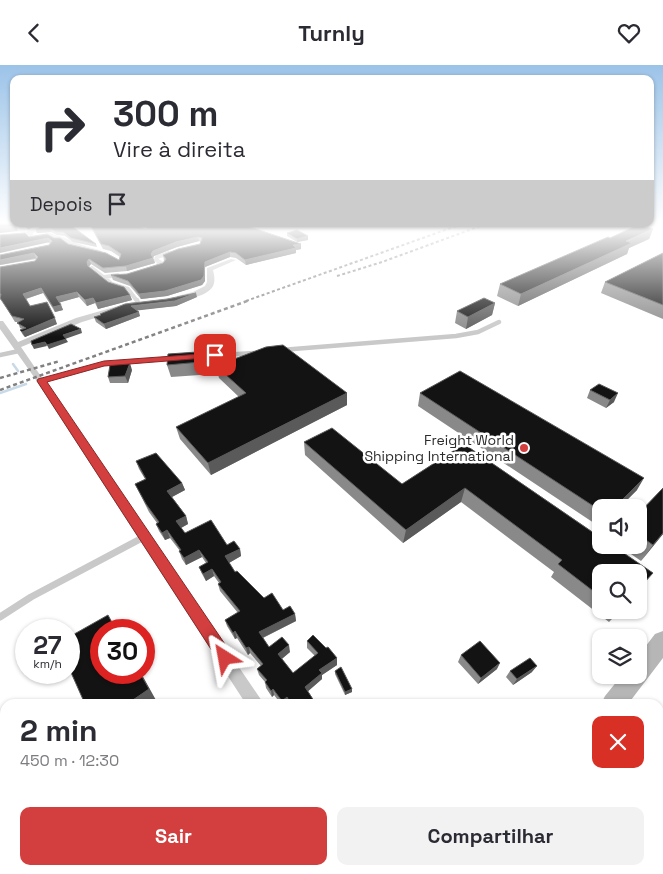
<!DOCTYPE html>
<html lang="pt">
<meta charset="utf-8">
<style>
:root{--surface:#fff;--page:#f2f2f3;--text:#2b2b33;--muted:#7c7c81;--accent:#d33e3e}
body{margin:0;font-family:"Space Grotesk",sans-serif;background:var(--page);color:var(--text);height:100vh;display:flex;flex-direction:column;font-size:19px;white-space:nowrap}
*{box-sizing:border-box;margin:0}
p{font-size:16px;color:var(--muted)}
.icon{flex:none;width:28px;height:28px;fill:none;stroke:currentColor;stroke-width:2;stroke-linecap:round;stroke-linejoin:round}
.map{position:relative;flex:1;overflow:hidden}
.drawer{position:absolute;left:0px;top:634px;width:664px;height:176px;display:flex;flex-direction:column;background:var(--surface);border-radius:15px 15px 0 0;box-shadow:0 1px 4px #0004}
.drawer>*{flex:none}
.guide{position:absolute;left:10px;top:10px;width:644px;height:152px;border-radius:10px;box-shadow:0 1px 4px #0004;background:#fff;color:var(--text);overflow:hidden}
.buttons{position:absolute;left:592px;top:434px;display:grid;gap:10px}
.buttons a{display:grid;place-items:center;width:55px;height:55px;border-radius:10px;background:var(--surface);box-shadow:0 1px 4px #0004;font-size:25px}
.speed{position:absolute;left:15px;top:554px;display:flex;gap:10px;font-size:25px;font-weight:700;text-align:center}
.speed>*{display:grid;place-content:center;width:65px;height:65px;border-radius:50%;background:var(--surface);box-shadow:0 1px 4px #0004;line-height:1}
.speed small{font-size:12px;font-weight:400}
.speed .limit{border:8px solid #d22;background:#fff;color:#111}
.pin{position:absolute;display:grid;place-items:center;width:42px;height:42px;color:#fff;margin:-21px;border-radius:10px;box-shadow:0 2px 8px #0006}
.me{position:absolute;width:55px;margin:-28px;rotate:326deg;stroke-linejoin:round;filter:drop-shadow(0 0 4px #0008)}
.turn{display:flex;align-items:center;gap:18px;height:105px;padding:0 20px;font-size:22px}
.turn .icon{width:65px;height:65px;stroke-width:2.5}
.turn b{display:block;font-size:35px;line-height:42px}
.then{display:flex;align-items:center;height:48px;padding:0 20px;background:#0003;gap:10px;font-size:19px}
.round{display:grid;place-items:center;flex:none;width:52px;height:52px;border-radius:10px;background:var(--page)}
.summary{display:flex;align-items:center;justify-content:space-between;height:85px;padding:0 20px}
h1{font-size:30px;font-weight:700;line-height:38px}
.cta{display:flex;gap:10px;margin-top:auto;padding:10px 20px}
.cta a{flex:1;height:58px;border-radius:10px;background:var(--accent);color:#fff;font-size:20px;font-weight:700;line-height:58px;text-align:center}
.cta a+a{background:var(--page);color:var(--text)}
header{display:flex;justify-content:space-between;align-items:center;height:65px;padding:0 20px;background:var(--surface);font-size:22px;font-weight:700}
.map>svg:first-child{display:block}
.lines{fill:none;stroke-linecap:round;stroke-linejoin:round}
.stream{stroke:#c8d9e7;stroke-width:2.5}
.lane-far3{stroke:#c9c9c9;stroke-width:4}
.lane-far2{stroke:#c9c9c9;stroke-width:4.5}
.lane-far1{stroke:#c9c9c9;stroke-width:7}
.lane{stroke:#c9c9c9;stroke-width:9}
.street{fill:#c9c9c9;fill-rule:evenodd}
.secondary{fill:#b6b6b6;fill-rule:evenodd}
.rail-far1{stroke:#818181;stroke-width:2;stroke-dasharray:3 2.5;stroke-linecap:butt}
.rail{stroke:#818181;stroke-width:2.5;stroke-dasharray:4 3;stroke-linecap:butt}
.wall{fill:#898989}
.shaded-wall{fill:#5a5a5a}
.building{fill:#131313;stroke:#5a5a5a}
.route{fill:#d33e3e;stroke:#892828}
.poi-dot{fill:#d33e3e;stroke:#fff;stroke-width:2}
.labels{text-anchor:middle;stroke-width:5;stroke-linejoin:round;paint-order:stroke}
.poi-label{font-size:14px;fill:#2c2c2c;stroke:#fff;text-anchor:end}
</style>
<header><svg class="icon" aria-label="back" viewBox="0 0 24 24"><path d="M15 5l-7 7 7 7"/></svg>Turnly<svg class="icon" aria-label="heart" viewBox="0 0 24 24"><path d="M12 20l-8-8c-3-5 5-10 8-4 3-6 11-1 8 4z"/></svg></header>
<div class="map">
<svg width="663" height="809" viewBox="0 0 663 809">
<rect width="100%" height="100%" fill="#fff"/>
<g class="lines">
<path class="stream" d="M13,299L18,306
M0,328L26,319"/>
<path class="lane-far3" d="M31,168V173L50,170C55,173 60,173 65,175C76,181 87,184 99,187
M27,169L45,159
M158,200L163,199L156,195L157,192L169,188
M92,203L112,219L128,224L137,236
M105,212L118,210"/>
<path class="lane-far2" d="M137,235L138,238
M281,285L456,271L478,267L499,257
M0,290L19,286
M206,291L254,288
M42,316L104,299L175,293"/>
<path class="lane-far1" d="M0,552L31,532L144,472"/>
<path class="lane" d="M0,732L5,744
M29,805L31,809
M169,809L174,805"/>
<path class="street" d="M231,194L236,195L213,205C214,209 215,214 214,218C212,230 188,235 177,235V231L193,227L205,221L207,217V203Z
M132,237H135V241L82,257L21,282L264,639H246L34,312L0,264V256H3L18,277L76,253Z
M344,805H364L365,809H345Z
M367,805H389L391,809H369Z"/>
<path class="secondary" d="M663,566V593L628,639H601L605,631L622,610H639V590L655,569Z
M440,805H501L500,809H439Z"/>
<path class="rail-far1" d="M337,211L382,197L486,159
M246,236L462,159"/>
<path class="rail" d="M0,313L60,296
M0,325L250,235"/>
</g>
<path class="wall" d="M45,159L96,179L97,182L73,177L65,171L57,170L51,167L37,168L36,165Z
M89,159H134L142,162L137,159H187L188,161L301,179V184L296,185V188L246,200L236,193L230,192L205,202V216L202,220L167,231L141,234L130,221L113,215L111,210L127,209L163,198L164,196L163,190L200,179L201,177L199,176L177,182L154,191L153,192L155,198L127,206L105,208L91,199L89,202L108,217L130,230L132,235L98,244L95,238L87,241L79,232L60,237L63,245L55,247L43,228L26,234L30,241L57,259L25,272L23,270L20,265L22,264L20,263L18,257H15L1,234L0,235V202L35,196L36,194L0,200L49,180L50,178L29,172L54,173L68,179L119,195L120,192L111,186L103,184Z
M653,164L649,174L629,183L627,189L518,241L497,231L500,219L610,173Z
M287,168L308,171V175L297,177L287,171Z
M663,188V254L601,228L605,217Z
M197,232L176,241L136,245L140,251L106,264L96,257L94,252L101,251L100,249Z
M495,238L492,250L466,264L455,258L457,246Z
M212,286L214,298V309L171,312L167,300Z
M216,301L347,328V340L211,410L180,374L176,362L239,332L219,313Z
M132,305L128,318H110L108,312Z
M590,325L614,337L606,343L587,333Z
M420,328L637,425L620,442H601V461L600,462L418,341Z
M304,377L402,419L464,379L653,508L639,525V508H601V545H620L609,557L551,512L554,507L461,437L403,478L305,390Z
M136,396L182,418L185,425L172,432L186,451L188,459L181,463L185,468L240,484L241,491L229,498L235,507L264,533L283,545L295,549L296,556L263,573L269,582L290,587L282,594L293,608L315,591L307,583V576L337,600L322,610V614L308,626L316,639H288V638L286,639H281L274,630L272,632L266,623L265,617L259,610L257,604L261,601L250,588L248,590L237,573L235,574L227,561L225,555L238,548L220,526L218,519L219,518L214,511L206,516L202,509L199,502L206,498L202,492L186,500L182,494L179,486H180L170,473L165,475L159,466L156,459L157,458L149,447L135,419L145,414L139,404Z
M639,448L663,469L641,496L618,480H639Z
M461,590L497,604L478,619L458,597Z
M335,606L352,627L345,630L335,609Z
M510,606L532,607L513,620L506,612Z
M663,669V774L659,770V672Z
M663,803V809H638L649,805H653L656,807L657,805Z
M537,805H579L576,809H542Z"/>
<path class="shaded-wall" d="M33,159H40L28,165L26,162Z
M16,161L18,166L0,168V163Z
M50,163L51,167L37,168L36,165Z
M653,164L649,174L629,183L627,189L518,241L521,229Z
M308,171V175L297,177V174Z
M198,172L199,176L177,182L154,191L153,193L155,198L127,206L126,201L151,189L153,186L176,177Z
M48,173L50,177L0,188V183Z
M301,179V184L296,185V188L246,200L245,195L293,180Z
M230,187V192L205,202V216L202,220L167,231L141,234L139,229L205,197Z
M34,188L36,193L0,200V195Z
M89,194L91,199L88,202L87,197Z
M41,223L43,228L25,234L23,229Z
M77,227L79,232L58,238L56,232Z
M196,228L197,232L176,241L133,246L131,241L175,236Z
M130,230L132,235L98,244L96,238Z
M93,233L95,238L87,241L85,235Z
M495,238L492,250L466,264L468,252Z
M61,240L63,245L55,247L53,242Z
M139,247L140,251L106,264L104,259Z
M55,253L57,259L25,272L22,267Z
M81,264L82,268L65,274H66L68,277L49,284L47,280L63,270Z
M45,277L47,281L34,284L32,280Z
M212,286L214,298V309L212,296Z
M130,298L132,305L128,318L125,311Z
M347,328V340L211,410L208,398Z
M618,328L614,337L606,343L610,335Z
M644,413L637,425L620,442H615Z
M182,418L185,425L170,433L167,426Z
M465,423L461,437L403,478L406,465Z
M186,451L188,459L179,464L176,456Z
M167,465L170,473L165,475L162,468Z
M663,468V469L641,496L653,480Z
M240,484L241,491L227,499L225,491Z
M199,485L202,492L186,500L184,493Z
M212,504L214,511L206,516L203,509Z
M619,545H620L609,557Z
M295,549L296,556L260,574L259,567Z
M235,566L237,573L235,574L233,568Z
M289,580L290,587L279,596L278,589Z
M249,582L250,588L248,590L246,583Z
M337,593V600L322,610V614L306,628L305,622L319,605Z
M500,598L497,604L478,619L481,613Z
M537,601L532,607L513,620L517,614Z
M140,608H141L157,637L154,639H127Z
M273,624L274,630L272,632L271,626Z
M352,624V627L345,630V627Z
M287,632L288,638L286,639H282V636Z
M281,805H283L284,808L282,809H276Z"/>
<path class="building" d="M0,159H10L16,161L0,163Z
M23,159H33L26,162Z
M45,159H69L96,179L71,173L63,167H56L50,163L36,165Z
M90,159H134L146,164L147,163L142,159H187L188,161L195,159H241L301,179L293,180L296,183L245,195L236,188L230,187L205,197L204,211L201,215L165,226L139,229L128,216L111,210L127,209L163,198L166,194L163,190L178,184L200,179L202,173L198,172L176,177L153,186L151,189L153,193L126,201L103,203L89,194L87,197L88,201L108,217L124,222L130,230L96,238L93,233L85,235L77,227L56,232L61,240L53,242L41,223L23,229L30,241L47,237L55,253L22,267L20,265L26,263L17,258L24,254L12,251L0,233L1,229H0V202L35,196L38,192L34,188L0,195V190L49,180L52,176L48,173L0,183V170L25,168L29,172L47,169L54,173H60L68,179L106,188L119,195L121,189L109,181L101,179Z
M640,159L653,164L626,176L632,178L521,229L500,219L608,172L610,173Z
M297,165L308,171L297,174L287,168Z
M663,188V240L605,217Z
M196,228L175,236L131,241L139,247L104,259L94,252L101,250L100,249L125,239L167,234Z
M484,233L495,238L468,252L457,246Z
M71,259L81,264L63,270L66,274L47,280L45,277L32,280L31,276Z
M283,280L347,328L208,398L176,362L246,328L216,301L266,282Z
M212,286V296L167,300L168,289Z
M130,298L125,311L108,312L110,300Z
M460,306L644,413L615,442H601V446L420,328Z
M599,319L618,328L610,335L590,325Z
M332,363L402,419L464,379L601,473V480H612L653,508L639,523V508H601V532L558,499L562,495L465,423L406,465L304,377Z
M156,388L182,418L167,426L186,451L176,456L185,468L211,455L227,480L234,476L240,484L225,491L235,507L237,506L264,533L272,528L283,545L290,541L295,549L259,567L269,582L282,572L289,580L278,589L293,608L318,588L307,576L313,570L326,583L328,582L337,593L319,605L322,608L305,622L316,639H291L287,632L282,636L273,624L271,626L265,617L267,615L257,604L263,599L249,582L246,583L235,566L233,568L225,555L240,546L218,519L221,517L212,504L203,509L199,502L208,497L199,485L184,493L179,486L181,485L167,465L162,468L156,459L159,457L146,439L135,419L146,414L136,396Z
M663,423V468L653,480L639,470V448Z
M108,550L116,565H101V608H140L149,624L127,639H85L69,603V572Z
M480,576L500,598L481,613L461,590Z
M530,593L537,601L517,614L510,606Z
M341,602L352,624L345,627L335,606Z
M663,673V756L659,752V679Z
M256,805H281L276,809H258Z
M283,805H329L332,809H285Z
M547,805H579L576,809H551Z
M651,805H653L657,809H649Z"/>
<linearGradient id="sky" x2="0" y2="1"><stop stop-color="#9bc3e8"/><stop offset="0.58" stop-color="#fff"/><stop offset="1" stop-color="#fff" stop-opacity="0"/></linearGradient>
<rect width="663" height="272" fill="url(#sky)"/>
<path class="route" d="M215,288L219,290L218,292L104,301L47,317L231,588L233,593L231,598L225,600L220,598L37,316L38,314L104,296Z"/>
<circle class="poi-dot" cx="524" cy="383" r="5"/>
<g class="labels">
<g class="poi-label">
<text x="514" y="380">Freight World<tspan x="514" dy="16">Shipping International</tspan></text>
</g>
</g>
</svg>
<div class="buttons">
<a><svg class="icon" aria-label="sound" viewBox="0 0 24 24"><path d="M4 9h4l5-4v14l-5-4H4zM17 9q2 3 0 6"/></svg></a>
<a><svg class="icon" aria-label="search" viewBox="0 0 24 24"><circle cx="10" cy="10" r="6"/><path d="M15 15l6 6"/></svg></a>
<a><svg class="icon" aria-label="layers" viewBox="0 0 24 24"><path d="M12 4l9 5-9 5-9-5zM3 14l9 5 9-5"/></svg></a>
</div>
<div class="speed"><div>27<small>km/h</small></div><div class="limit">30</div></div>
<div class="pin" style="left:215px;top:290px;background:#d93025"><svg class="icon" aria-label="arrive" viewBox="0 0 24 24"><path d="M6 21V4h12l-3 4 3 4H6"/></svg></div>
<svg class="me" style="left:225px;top:593px" viewBox="-20 -20 40 40"><path d="M0-17L14 15 0 8-14 15z" fill="#d33e3e" stroke="#fff" stroke-width="4"/></svg>
<div class="guide">
<div class="turn"><svg class="icon" aria-label="right" viewBox="0 0 24 24"><path d="M7 20v-9h11M14 6l5 5-5 5"/></svg><div><b>300 m</b>Vire à direita</div></div>
<div class="then">Depois<svg class="icon" aria-label="arrive" viewBox="0 0 24 24"><path d="M6 21V4h12l-3 4 3 4H6"/></svg></div>
</div>
<section class="drawer">
<div class="summary"><div><h1>2 min</h1><p>450 m · 12:30</p></div><a class="round" style="background:#d93025;color:#fff"><svg class="icon" aria-label="close" viewBox="0 0 24 24"><path d="M6 6l12 12M18 6L6 18"/></svg></a></div>
<div class="cta"><a>Sair</a><a>Compartilhar</a></div>
</section>
</div>
